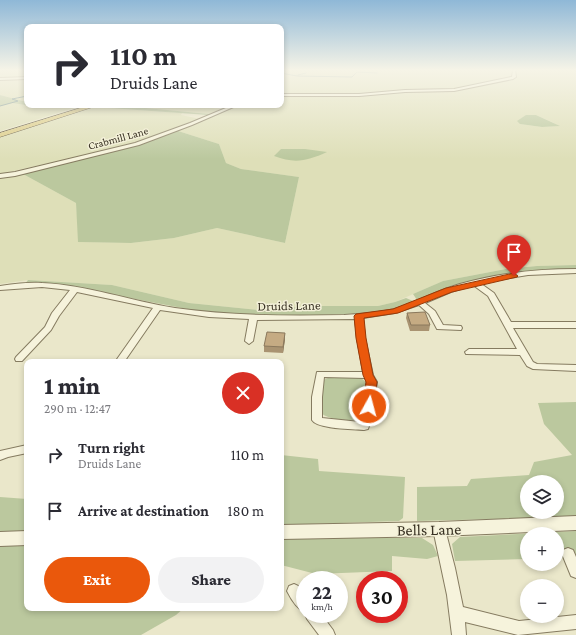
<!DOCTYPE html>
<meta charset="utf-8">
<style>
:root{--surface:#fff;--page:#f2f2f3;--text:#2b2b33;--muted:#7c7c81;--accent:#ea580c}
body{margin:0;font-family:"Crimson Pro",serif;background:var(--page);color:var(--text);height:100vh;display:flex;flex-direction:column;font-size:15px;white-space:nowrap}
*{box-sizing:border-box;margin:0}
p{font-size:13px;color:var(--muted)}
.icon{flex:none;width:22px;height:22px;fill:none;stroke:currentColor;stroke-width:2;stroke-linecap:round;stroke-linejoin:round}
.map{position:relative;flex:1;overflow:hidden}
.details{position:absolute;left:24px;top:359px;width:260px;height:252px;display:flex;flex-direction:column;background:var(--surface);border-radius:8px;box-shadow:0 2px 6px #0003}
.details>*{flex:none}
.top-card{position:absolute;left:24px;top:24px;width:260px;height:84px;border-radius:8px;box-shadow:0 2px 6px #0003;background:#fff;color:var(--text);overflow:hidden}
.tools{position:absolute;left:520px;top:475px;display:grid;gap:8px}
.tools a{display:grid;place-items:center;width:44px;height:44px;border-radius:50%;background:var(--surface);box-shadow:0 2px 6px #0003;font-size:20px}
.speed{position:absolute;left:296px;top:571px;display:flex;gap:8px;font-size:20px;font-weight:700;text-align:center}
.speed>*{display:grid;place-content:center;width:52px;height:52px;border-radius:50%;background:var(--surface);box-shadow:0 2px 6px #0003;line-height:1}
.speed small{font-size:10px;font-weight:400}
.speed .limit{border:6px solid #d22;background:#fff;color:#111}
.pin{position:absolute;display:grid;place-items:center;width:34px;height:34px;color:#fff;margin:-41px -17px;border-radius:50% 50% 50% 0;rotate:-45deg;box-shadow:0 0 4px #0007}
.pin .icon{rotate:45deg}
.me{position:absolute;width:44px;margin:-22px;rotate:7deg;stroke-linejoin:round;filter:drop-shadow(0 0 3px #0008)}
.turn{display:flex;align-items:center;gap:14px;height:84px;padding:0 20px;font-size:18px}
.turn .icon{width:52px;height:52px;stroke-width:2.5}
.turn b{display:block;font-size:28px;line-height:34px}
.round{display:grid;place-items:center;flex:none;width:42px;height:42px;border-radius:21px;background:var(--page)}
.summary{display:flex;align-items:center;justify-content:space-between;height:68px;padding:0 20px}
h1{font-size:24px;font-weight:800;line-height:30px}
.cta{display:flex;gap:8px;margin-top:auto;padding:8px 20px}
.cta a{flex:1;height:46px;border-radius:24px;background:var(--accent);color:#fff;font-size:16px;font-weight:800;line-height:46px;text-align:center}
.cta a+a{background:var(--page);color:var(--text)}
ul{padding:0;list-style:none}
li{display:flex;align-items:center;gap:12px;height:56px;padding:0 20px}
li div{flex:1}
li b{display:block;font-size:15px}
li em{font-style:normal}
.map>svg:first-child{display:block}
.farmland{fill:#dedfb8;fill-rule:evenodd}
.green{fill:#bbc89e;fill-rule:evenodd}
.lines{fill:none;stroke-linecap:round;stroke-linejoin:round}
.stream{stroke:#718d8c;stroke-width:1}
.minor-casing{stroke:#857b60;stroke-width:2}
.tertiary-casing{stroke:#857b60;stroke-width:2}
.trunk-casing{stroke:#544933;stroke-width:1}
.minor{fill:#f6f3dc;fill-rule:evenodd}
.tertiary{fill:#f6f3dc;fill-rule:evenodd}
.trunk{fill:#dccc85;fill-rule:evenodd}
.wall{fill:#a99371}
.shaded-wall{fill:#8a785c}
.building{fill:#c5ab83;stroke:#8a785c}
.route{fill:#ea580c;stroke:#983908}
.labels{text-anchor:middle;stroke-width:3;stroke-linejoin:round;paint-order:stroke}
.far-street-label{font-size:11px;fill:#373022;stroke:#f3f0d8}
.street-label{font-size:13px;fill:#373022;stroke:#f3f0d8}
.near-street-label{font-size:16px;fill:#373022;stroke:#f3f0d8}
</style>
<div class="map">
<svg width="576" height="635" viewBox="0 0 576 635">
<rect width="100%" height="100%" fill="#eae7ca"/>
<path class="farmland" d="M0,70H27V77L0,78Z
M281,70H512L513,72L512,77L506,79H498L461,89L413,90L367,93L281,95Z
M515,70H576V265L537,266L506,269L443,281L395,302L378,306H315L298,309L259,310L189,303L112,285L28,280L0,284V178L23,174L76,203L79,242L131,243L174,238L217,228L285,243L299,177L241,169L226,163L219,144L175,130L187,127L215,114L241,105H281V96L340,95L467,89L493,82L512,80L516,77ZM536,115L552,122L559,126L542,127L520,124Z
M27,78V102L0,95V80Z
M12,103L39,107H77L0,131V106Z
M126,105H204L202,107L221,109L209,114L125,106Z
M95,107L182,113L181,115L200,119L129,145L0,174V137Z"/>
<path class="green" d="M0,95L27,102V105H83L77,107H39L12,103L0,106Z
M101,105H126L125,106L209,114L208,115L95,107Z
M526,115H536L560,126L542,127L520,124L517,121Z
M175,130L219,144L226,163L241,169L299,177L285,243L217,228L174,238L131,243L78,242L76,203L23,174L137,145Z
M281,149H305L327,152C307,161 295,164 274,156Z
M576,265V270L514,274L453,285L417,300L413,294L443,281L506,269L537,266Z
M28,280L112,285L189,303L259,310L315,306H378L395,302L406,298L413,301L401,307L372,313L320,315L251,316L198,311L72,287L25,284Z
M328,378H361L367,383L359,420C347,420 331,421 321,413L323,380Z
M576,402V517L417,521V487L467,486L471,479L529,475L534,462L572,455L544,424L538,403ZM527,482H557V512H527Z
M281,455L318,459L319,471L405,477L403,518L399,521L281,525Z
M0,497L27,499V532H0Z
M576,531V558H557V534H527V559L455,561L452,544L460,537Z
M281,538H422L433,545L438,556L427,559L392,556V571L316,574L281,565Z
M27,543V608H184L176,615L141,635H0V545Z"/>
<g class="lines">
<path class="stream" d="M281,73L297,76L352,77L357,72L377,73
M298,75L306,73
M0,106L18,101L12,99L27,96"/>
<g class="minor-casing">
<path id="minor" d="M513,70H515L516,77L513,79L454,91L405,92L359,96H281V94H359L405,90L454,89L511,77H512Z
M27,77V79L0,80V78Z
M233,105H238L192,125L139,145L15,176L0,178V174L15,172L135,143L190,123Z
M576,269V273L528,275L480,283L494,293L511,322H576V328H513L533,362L537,364L576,365V371L533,369L527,366L520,355L466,354L465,352L469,349H517L488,296L473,285L451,292L425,303L435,311L443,325L461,326L462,328L461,330L437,329L429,314L419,305L395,313L363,318L365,338L373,375L377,382L369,426L368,429L364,430C353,429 317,429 312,420V397L317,372H363L357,338L355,319L257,320L253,341L249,344L245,341L249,319L209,317L160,310L124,362H115L153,308L77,292L59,316L51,330L22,361H16L15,359L16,357L45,327L52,313L70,290L42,287L0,290V286C14,284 28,282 42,283C87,285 131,301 175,308C231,316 288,316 344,315C362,314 381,313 398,308C419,301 438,290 460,284C498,273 537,269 576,269ZM324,377L365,378L367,382L360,422L322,418V397Z
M27,445V453L8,457L0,460V451Z
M439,523L443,525L445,529L455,568L463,607L519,621L576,615V629L518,635L465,622L466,635H452L447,595L433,529L435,525Z
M568,548L573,550L576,557V578L571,576L562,554L563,550Z
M294,584C307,589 305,600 305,612C297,609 291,599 287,591L289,586Z
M305,614H321L333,630L335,635H319L307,619Z"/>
</g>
<g class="tertiary-casing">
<path id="tertiary" d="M576,516V530L439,536L281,539V525L439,522Z
M27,531V545L0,546V532Z"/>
</g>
<g class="trunk-casing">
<path id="trunk" d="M90,105H99L0,137V133Z"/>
</g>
<use href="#minor" class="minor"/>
<use href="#tertiary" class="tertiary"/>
<use href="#trunk" class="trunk"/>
</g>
<path class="wall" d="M407,313L430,325L429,331H410L406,318Z
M285,333V339L283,353L264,352V346Z"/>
<path class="shaded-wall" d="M285,333V339L283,353V347Z"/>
<path class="building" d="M425,312L430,325H411L407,313Z
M267,332L285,333L283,347L264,346Z"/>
<linearGradient id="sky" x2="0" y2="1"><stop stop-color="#8fb8d7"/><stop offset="0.44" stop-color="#f6f4e7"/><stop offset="1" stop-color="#f6f4e7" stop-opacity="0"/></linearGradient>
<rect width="576" height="159" fill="url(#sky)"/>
<path class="route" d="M514,273L518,276L517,277L452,292L398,313L364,318L366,338L373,375L377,382L374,406L373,409L369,410L365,409L363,406L366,382L363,375L356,338L354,316L356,314L393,309L446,288Z"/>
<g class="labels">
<g class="far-street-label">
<text transform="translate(118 138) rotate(-15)" y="4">Crabmill Lane</text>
</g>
<g class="street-label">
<text transform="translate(289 305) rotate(-1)" y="5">Druids Lane</text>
</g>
<g class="near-street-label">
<text transform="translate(429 529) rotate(-1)" y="6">Bells Lane</text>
</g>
</g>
</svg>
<div class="tools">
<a><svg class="icon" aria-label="layers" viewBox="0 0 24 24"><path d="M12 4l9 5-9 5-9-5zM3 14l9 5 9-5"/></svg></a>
<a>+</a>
<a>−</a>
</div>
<div class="speed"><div>22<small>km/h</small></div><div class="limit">30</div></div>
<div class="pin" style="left:514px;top:276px;background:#d93025"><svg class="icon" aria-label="arrive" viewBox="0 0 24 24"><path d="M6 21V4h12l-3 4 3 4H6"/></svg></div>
<svg class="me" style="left:369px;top:406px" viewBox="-20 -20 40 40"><circle r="17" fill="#ea580c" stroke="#fff" stroke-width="3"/><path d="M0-11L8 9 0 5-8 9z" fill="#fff"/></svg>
<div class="top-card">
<div class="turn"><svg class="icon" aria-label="right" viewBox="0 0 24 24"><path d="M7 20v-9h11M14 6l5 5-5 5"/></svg><div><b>110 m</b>Druids Lane</div></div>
</div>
<section class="details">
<div class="summary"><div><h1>1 min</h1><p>290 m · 12:47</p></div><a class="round" style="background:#d93025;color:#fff"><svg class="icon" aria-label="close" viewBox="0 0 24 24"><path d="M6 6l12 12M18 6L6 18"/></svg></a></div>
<ul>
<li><svg class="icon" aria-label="right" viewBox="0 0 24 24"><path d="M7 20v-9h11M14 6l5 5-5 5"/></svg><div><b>Turn right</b><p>Druids Lane</p></div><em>110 m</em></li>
<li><svg class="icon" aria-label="arrive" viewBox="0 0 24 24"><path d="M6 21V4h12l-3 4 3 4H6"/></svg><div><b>Arrive at destination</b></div><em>180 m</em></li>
</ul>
<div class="cta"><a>Exit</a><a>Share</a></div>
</section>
</div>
